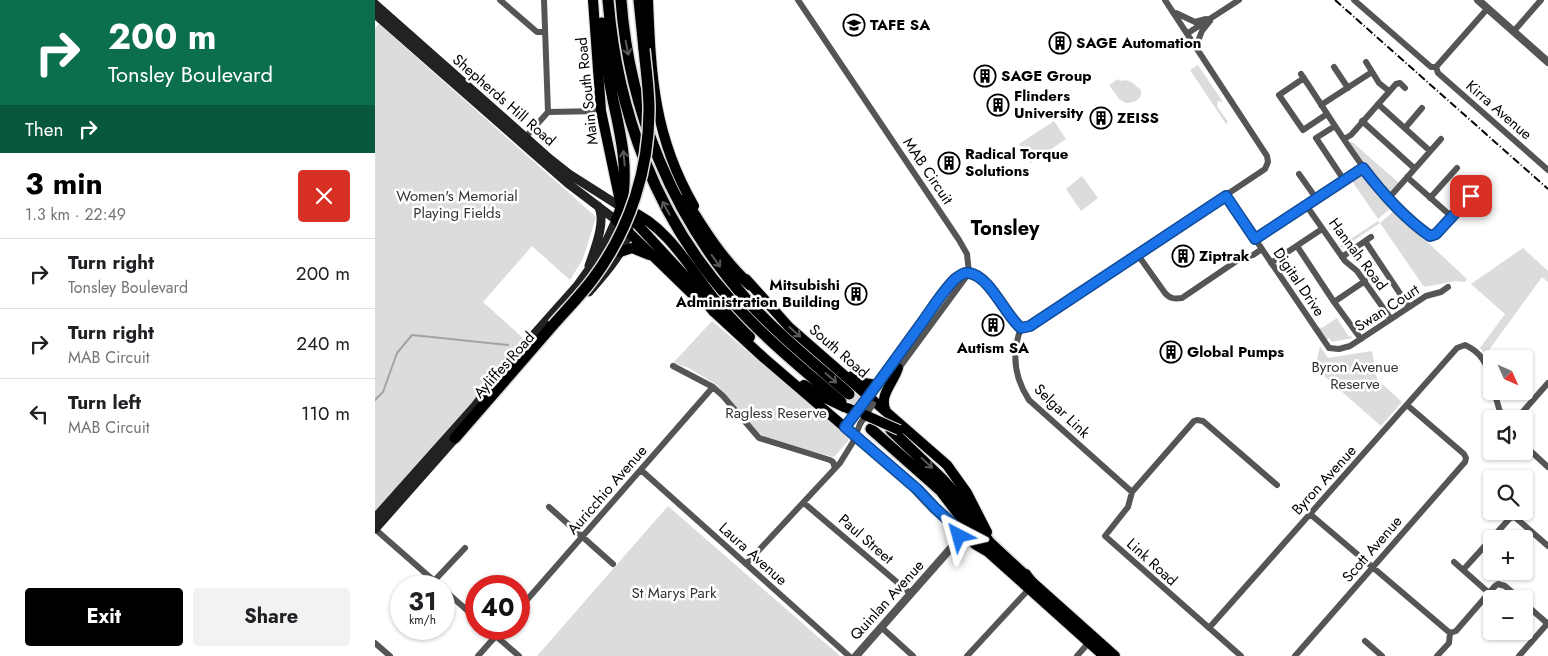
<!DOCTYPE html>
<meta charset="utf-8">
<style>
:root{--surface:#fff;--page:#f2f2f2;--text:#202124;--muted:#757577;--line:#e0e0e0;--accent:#000}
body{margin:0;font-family:Jost,sans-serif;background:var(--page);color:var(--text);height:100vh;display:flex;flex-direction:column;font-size:19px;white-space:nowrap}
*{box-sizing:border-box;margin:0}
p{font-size:16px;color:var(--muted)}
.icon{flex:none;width:28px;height:28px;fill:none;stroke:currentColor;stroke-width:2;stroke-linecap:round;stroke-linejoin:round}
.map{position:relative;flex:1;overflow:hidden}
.drawer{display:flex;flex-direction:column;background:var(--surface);width:375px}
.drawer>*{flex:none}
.guide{background:#0b6e4f;color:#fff;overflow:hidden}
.needle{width:32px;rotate:135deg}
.fabs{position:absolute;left:1108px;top:350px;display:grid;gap:10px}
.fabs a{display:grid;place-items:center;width:50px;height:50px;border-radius:5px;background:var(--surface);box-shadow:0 1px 4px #0004;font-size:25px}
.speed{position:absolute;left:15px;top:575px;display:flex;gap:10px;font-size:25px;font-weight:700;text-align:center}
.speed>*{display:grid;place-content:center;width:65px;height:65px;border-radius:50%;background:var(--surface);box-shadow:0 1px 4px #0004;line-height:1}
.speed small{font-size:12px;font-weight:400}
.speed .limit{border:8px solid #d22;background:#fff;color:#111}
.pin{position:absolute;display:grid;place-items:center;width:42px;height:42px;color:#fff;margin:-21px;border-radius:10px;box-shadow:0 2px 8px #0006}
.me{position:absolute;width:55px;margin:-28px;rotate:321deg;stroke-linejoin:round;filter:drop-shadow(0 0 4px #0008)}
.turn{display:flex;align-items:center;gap:18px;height:105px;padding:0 25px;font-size:22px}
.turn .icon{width:65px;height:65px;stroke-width:2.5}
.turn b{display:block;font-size:35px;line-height:42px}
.then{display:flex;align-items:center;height:48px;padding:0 25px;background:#0003;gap:10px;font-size:19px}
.round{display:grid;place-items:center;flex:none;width:52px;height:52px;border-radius:5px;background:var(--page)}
.headline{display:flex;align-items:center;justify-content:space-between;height:85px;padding:0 25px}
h1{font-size:30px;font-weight:700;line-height:38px;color:var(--accent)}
.action{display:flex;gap:10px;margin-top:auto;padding:10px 25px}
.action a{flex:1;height:58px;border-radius:5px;background:var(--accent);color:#fff;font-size:20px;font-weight:700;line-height:58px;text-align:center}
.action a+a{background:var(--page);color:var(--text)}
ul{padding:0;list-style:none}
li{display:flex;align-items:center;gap:15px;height:70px;padding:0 25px;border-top:1px solid var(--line)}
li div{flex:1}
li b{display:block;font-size:19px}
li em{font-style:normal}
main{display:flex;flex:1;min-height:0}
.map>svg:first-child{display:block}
.green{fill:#dcdcdc}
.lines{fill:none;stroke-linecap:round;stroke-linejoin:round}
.stream{stroke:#a3a3a3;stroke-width:2}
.motorway-tunnel{stroke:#d9d9d9;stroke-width:11;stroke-dasharray:11 5.5;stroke-linecap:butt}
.trunk-casing{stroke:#dbdbdb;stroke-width:12}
.motorway-casing{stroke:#dbdbdb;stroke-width:14}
.minor{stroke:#555;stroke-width:6}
.tertiary{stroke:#555;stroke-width:8}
.secondary{stroke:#222;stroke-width:9}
.trunk{stroke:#000;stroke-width:10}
.motorway{stroke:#000;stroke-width:11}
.rail{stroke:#000;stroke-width:2;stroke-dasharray:8 2.5 1 2.5;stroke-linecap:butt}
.trunk-bridge-casing{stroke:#dbdbdb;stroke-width:12;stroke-linecap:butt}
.motorway-bridge-casing{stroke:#dbdbdb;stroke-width:14;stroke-linecap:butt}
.minor-bridge{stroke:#555;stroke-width:6}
.trunk-bridge{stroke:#000;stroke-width:10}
.motorway-bridge{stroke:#000;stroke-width:11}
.oneway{stroke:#595959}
.route-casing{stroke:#114b97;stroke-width:12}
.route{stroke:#1a73e8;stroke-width:9}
.labels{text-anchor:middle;stroke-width:5;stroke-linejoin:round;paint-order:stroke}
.poi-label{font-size:15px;font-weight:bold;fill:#000;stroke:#fff;text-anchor:start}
.street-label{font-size:15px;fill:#000;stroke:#fff}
.park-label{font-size:15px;fill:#333;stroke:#fff}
.district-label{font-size:20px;font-weight:bold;fill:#000;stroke:#fff}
</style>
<main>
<section class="drawer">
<div class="guide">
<div class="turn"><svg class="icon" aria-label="right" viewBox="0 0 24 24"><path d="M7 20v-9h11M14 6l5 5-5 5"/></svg><div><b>200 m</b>Tonsley Boulevard</div></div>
<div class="then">Then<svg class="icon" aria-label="right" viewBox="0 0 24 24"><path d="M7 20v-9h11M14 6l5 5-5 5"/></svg></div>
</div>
<div class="headline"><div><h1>3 min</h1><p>1.3 km · 22:49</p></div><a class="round" style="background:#d93025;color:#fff"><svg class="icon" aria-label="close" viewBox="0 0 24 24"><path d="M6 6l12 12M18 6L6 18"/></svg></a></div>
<ul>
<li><svg class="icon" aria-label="right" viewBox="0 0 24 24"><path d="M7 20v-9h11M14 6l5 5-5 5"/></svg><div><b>Turn right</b><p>Tonsley Boulevard</p></div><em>200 m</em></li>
<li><svg class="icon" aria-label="right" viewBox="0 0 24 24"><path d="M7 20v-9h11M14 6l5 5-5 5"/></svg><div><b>Turn right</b><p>MAB Circuit</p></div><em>240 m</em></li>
<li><svg class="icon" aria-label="left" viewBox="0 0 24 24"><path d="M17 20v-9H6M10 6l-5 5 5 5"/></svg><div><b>Turn left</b><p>MAB Circuit</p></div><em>110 m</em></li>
</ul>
<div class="action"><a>Exit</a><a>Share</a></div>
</section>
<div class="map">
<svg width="1173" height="656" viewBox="0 0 1173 656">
<rect width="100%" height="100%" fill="#fff"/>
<path class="green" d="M4,24L221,217L208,259L195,280L157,246L108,302L148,338L124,365L84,423L0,518V28Z
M823,65L848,102L843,101L842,106L853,122L851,124L815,70Z
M743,79L745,81C756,78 759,85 766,90C768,99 759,103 751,103L744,99L734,85Z
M679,121L691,139L656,163L644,144Z
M976,141L1024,183L1015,193L1009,194L975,144Z
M987,175L1002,196L1016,208L1003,219L977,181Z
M707,176L723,198L706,211L691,189Z
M1019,211L1092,279L1090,282L1081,281L1049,287L1005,223L967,248L965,246L1003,221L1005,223Z
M1148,248L1173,271V282L1167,277L1111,354L1105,348L1130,314L1096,284Z
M962,318L974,337L976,336L978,338L957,342L954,338L951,340L943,328L945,327L947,328Z
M337,321L473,437V441L460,456L458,457L398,441L384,435L342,385L314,368L298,363Z
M945,346L953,358L997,351L1002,379L1027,402L1006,426L940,368Z
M293,506L465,656H162Z"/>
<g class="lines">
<path class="stream" d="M0,400L8,392L22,353L37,335L133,345"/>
<path class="motorway-tunnel" d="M474,394L495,413"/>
<g class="trunk-casing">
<path id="trunk" d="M218,0L226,111L246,206
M273,0C276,77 279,137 319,206
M246,207L241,220L316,293
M249,210L309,275L338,311L389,358L537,485L559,508L601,545L613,552L729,656
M253,210C292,225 316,270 341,301C352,313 363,326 375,337
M245,252L257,248L274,255
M371,279L414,327L572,465L592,493L612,532
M477,376L489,383L502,385
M429,385L444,395L469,407
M511,411C503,396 519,382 523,368
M651,574L655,580L740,656"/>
</g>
<g class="motorway-casing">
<path id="motorway" d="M233,0C242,110 280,216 355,299C388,337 428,369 466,402
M246,0C254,110 298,217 371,299C402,334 439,363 474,394
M264,0L269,49
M227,23C229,49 233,75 238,100C246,136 254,170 246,207
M310,199C328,229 349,262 375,285
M496,429L566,491L604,541
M516,430L567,479L579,492L614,542L655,580
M80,438L178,325"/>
</g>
<path class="minor" d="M125,0L162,32H170
M169,0L173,112
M423,0L584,240L592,254L594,273
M979,0L1056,67H1061L1113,8
M801,13L820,22L831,19
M1139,31L1166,0
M813,33L864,0
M821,46L827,31L835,21
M991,62L1004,83L1014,91
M959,67L973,88
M1061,67L1063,73L1173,170
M926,74C965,131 998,195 1055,236L1061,234L1105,186
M929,78L904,95L928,130L952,114
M1003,104L1055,151
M946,105L997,72
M987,121L1039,168
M960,126L941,138L969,180
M1030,128L1047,108
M969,139L976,135L1021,84L1025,83L1030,88
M148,140L173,112L226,111
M924,174L941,198
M1032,177L1077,217
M851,196L954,348L964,349L975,346L1051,296L1066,292L1073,287
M1055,198L1082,168
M1013,199L1066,139
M931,205L970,261L982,271L1016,319
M880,239L988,168
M990,241L1034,307
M922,246L959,302L990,281
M763,255L790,293C795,299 800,299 807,298L863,260L878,255L887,249
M967,257L996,237
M896,263L947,229
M594,273L609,281L640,323L646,328L655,326L890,169L893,162L892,156L790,0
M959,302L986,339
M646,328C636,354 639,377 654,400L757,492
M298,366L338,387L348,396L384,438L455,460L458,462L460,468
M522,371L594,273
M1119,391L1127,419
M492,398L580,279L587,274L594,273
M1137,419L1145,415L1173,383
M1149,445L1173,467
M266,470L474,656
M429,503L536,594
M174,507L238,564
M935,514L1075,633
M0,529L65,586
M1079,562L1114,593
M371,564L465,463L478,442L485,424
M1088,570L1136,517L1141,518L1173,546
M59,581L90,548
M69,590L101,618
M1149,603L1173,624
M144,609L338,387
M506,627L538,656
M834,628L1082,348L1090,345C1106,352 1112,364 1116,380
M113,629L144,656
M990,641L1007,656
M0,643L15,656
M103,656L127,629
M592,656L654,589
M702,656L716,640
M866,656L730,536L753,507L757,492L819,421L822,420L828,421L902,485
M920,656L1090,462L1091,458L1089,454L1032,405
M1062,656L1074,643L1075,633L1081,631L1120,586L1123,584L1130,586L1145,599
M1144,656L1173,623"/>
<path class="tertiary" d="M1103,0L1173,62
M481,656L583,540L584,529"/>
<path class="secondary" d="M0,4L175,159L194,174L246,207
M0,14L156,151L195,185L241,220L227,251L202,286L129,368L100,406L0,518
M214,266C219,251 232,220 223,206
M214,292C228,276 253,249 254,227
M0,529L84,434"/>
<use href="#trunk" class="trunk"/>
<use href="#motorway" class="motorway"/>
<path class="rail" d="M960,0L1173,189"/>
<g class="trunk-bridge-casing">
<path id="trunk-bridge" d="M472,408L482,412
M490,415L524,430"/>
</g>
<g class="motorway-bridge-casing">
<path id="motorway-bridge" d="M178,325C192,309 208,293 220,276C255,228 274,169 274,110C274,90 271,70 269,49"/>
</g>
<path class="minor-bridge" d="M478,417L492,399
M485,424L498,404"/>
<use href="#trunk-bridge" class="trunk-bridge"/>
<use href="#motorway-bridge" class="motorway-bridge"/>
</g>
<defs><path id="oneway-shaft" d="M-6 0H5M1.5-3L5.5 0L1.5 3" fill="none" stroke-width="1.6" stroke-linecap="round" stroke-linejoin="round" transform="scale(1.25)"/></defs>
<g class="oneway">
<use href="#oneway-shaft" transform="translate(252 48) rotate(79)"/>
<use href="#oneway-shaft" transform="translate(249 158) rotate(-95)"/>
<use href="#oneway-shaft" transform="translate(291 208) rotate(-118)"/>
<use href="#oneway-shaft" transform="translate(341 261) rotate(54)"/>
<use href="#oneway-shaft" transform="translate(420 332) rotate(42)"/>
<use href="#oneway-shaft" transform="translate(456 378) rotate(41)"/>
<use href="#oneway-shaft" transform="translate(552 463) rotate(43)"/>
</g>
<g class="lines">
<g class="route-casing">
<path id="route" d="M584,536V530L560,508L542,489L470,427C495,395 519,361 543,328C555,312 566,293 580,279C584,276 589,272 594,273C615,276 630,315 646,328L655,326L851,196L880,239L988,168C1007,193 1029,218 1055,236L1061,234L1096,196"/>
</g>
<use href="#route" class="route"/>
</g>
<defs>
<g id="university-ring" transform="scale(1.125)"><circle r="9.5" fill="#fff" stroke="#000" stroke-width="1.5"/><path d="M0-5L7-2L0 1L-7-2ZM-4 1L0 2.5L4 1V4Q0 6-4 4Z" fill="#000"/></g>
<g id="building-ring" transform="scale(1.125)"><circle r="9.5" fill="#fff" stroke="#000" stroke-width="1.5"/><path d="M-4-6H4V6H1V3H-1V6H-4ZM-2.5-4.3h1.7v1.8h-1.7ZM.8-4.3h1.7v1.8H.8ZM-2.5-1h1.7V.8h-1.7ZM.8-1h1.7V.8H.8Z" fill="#000"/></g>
</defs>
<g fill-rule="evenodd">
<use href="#university-ring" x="479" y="25"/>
<use href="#building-ring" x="685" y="43"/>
<use href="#building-ring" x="610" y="76"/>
<use href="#building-ring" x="623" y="105"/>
<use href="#building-ring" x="726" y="118"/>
<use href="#building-ring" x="574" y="163"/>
<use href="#building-ring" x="808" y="256"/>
<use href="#building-ring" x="481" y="294"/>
<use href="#building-ring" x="618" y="325"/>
<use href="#building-ring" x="796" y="352"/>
</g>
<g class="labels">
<g class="poi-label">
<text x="495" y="30">TAFE SA</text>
<text x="701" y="48">SAGE Automation</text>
<text x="626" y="81">SAGE Group</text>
<text x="639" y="101">Flinders<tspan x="639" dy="17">University</tspan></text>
<text x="742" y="123">ZEISS</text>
<text x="590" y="159">Radical Torque<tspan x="590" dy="17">Solutions</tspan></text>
<text x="824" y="261">Ziptrak</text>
<text x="465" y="290" text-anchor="end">Mitsubishi<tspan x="465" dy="17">Administration Building</tspan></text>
<text x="618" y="353" text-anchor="middle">Autism SA</text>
<text x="812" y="357">Global Pumps</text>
</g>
<g class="street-label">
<text transform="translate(212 91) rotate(-96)" y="5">Main South Road</text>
<text transform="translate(129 100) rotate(41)" y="5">Shepherds Hill Road</text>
<text transform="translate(1124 110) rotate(41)" y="5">Kirra Avenue</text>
<text transform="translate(553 171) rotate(56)" y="5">MAB Circuit</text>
<text transform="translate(983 254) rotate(53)" y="5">Hannah Road</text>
<text transform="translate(924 282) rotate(56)" y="5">Digital Drive</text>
<text transform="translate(1012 308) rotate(-33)" y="5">Swan Court</text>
<text transform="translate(464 351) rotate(41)" y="5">South Road</text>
<text transform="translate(129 365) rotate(-48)" y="5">Ayliffes Road</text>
<text transform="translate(687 411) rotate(44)" y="5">Selgar Link</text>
<text transform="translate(949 480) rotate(-48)" y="5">Byron Avenue</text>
<text transform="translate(232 490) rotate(-49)" y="5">Auricchio Avenue</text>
<text transform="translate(491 539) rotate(41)" y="5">Paul Street</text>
<text transform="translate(997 549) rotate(-49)" y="5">Scott Avenue</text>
<text transform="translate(378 554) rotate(42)" y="5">Laura Avenue</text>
<text transform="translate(777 562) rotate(42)" y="5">Link Road</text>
<text transform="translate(512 600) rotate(-48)" y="5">Quinlan Avenue</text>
</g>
<g class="park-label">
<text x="82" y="201">Women's Memorial<tspan x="82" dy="17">Playing Fields</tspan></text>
<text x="980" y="372">Byron Avenue<tspan x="980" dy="17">Reserve</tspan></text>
<text x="401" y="418">Ragless Reserve</text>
<text x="299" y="598">St Marys Park</text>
</g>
<g class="district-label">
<text x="630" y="235">Tonsley</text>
</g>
</g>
</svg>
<div class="fabs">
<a><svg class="needle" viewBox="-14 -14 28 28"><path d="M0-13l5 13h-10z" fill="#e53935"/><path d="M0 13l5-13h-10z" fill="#757577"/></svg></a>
<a><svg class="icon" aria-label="sound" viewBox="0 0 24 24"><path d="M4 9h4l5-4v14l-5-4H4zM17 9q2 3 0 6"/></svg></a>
<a><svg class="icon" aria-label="search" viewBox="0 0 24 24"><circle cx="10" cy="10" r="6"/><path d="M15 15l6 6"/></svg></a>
<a>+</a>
<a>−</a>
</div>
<div class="speed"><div>31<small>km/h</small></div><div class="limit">40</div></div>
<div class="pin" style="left:1096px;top:196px;background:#d93025"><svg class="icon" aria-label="arrive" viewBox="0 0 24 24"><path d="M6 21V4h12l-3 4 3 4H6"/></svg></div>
<svg class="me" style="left:584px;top:536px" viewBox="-20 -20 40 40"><path d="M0-17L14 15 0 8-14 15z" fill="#1a73e8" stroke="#fff" stroke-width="4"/></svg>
</div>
</main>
